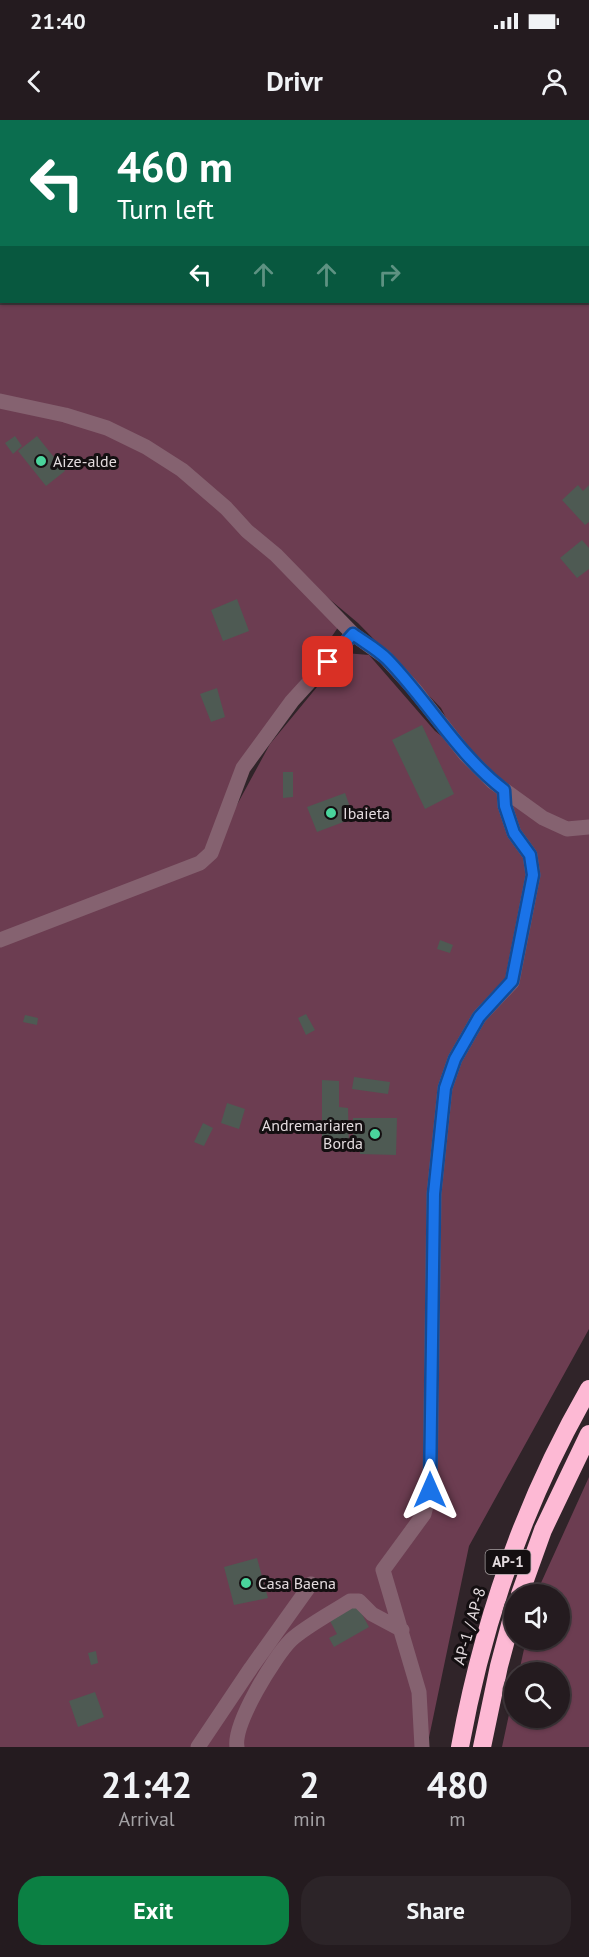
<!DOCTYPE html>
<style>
:root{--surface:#241b1f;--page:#2c2428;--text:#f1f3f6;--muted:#a3a1a4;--line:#41393d;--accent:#0b8043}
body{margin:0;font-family:"PT Sans",sans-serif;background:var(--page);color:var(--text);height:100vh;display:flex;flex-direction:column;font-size:22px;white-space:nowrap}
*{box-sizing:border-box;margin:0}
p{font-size:20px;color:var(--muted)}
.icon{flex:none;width:33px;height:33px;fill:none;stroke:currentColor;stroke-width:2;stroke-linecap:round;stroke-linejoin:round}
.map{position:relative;height:1627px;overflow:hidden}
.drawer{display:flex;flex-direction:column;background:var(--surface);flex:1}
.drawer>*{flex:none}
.hud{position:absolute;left:0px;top:0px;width:590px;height:183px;box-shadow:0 2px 4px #0004,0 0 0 2px var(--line);background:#0b6e4f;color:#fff;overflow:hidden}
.buttons{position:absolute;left:504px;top:1464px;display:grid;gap:12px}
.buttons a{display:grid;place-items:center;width:66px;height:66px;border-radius:50%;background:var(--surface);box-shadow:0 2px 4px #0004,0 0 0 2px var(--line);font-size:30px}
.pin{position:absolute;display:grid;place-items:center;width:51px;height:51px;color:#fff;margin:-26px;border-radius:12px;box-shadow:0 3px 9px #0006}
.me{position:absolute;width:66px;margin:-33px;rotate:0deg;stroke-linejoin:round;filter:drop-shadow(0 0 4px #0008)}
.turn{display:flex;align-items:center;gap:21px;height:126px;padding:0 18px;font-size:27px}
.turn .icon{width:78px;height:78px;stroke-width:2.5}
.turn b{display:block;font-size:42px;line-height:51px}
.lanes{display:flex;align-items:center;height:57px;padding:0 18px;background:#0003;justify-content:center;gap:30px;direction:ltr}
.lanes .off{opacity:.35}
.eta{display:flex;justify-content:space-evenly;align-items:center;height:102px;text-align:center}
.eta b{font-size:36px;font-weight:700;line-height:42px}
.button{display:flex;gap:12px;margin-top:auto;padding:12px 18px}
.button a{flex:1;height:69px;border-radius:24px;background:var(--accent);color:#fff;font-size:24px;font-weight:700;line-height:69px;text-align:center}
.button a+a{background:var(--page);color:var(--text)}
.status{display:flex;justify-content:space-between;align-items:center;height:42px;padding:0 30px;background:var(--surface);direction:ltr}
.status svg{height:16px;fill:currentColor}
header{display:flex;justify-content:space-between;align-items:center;height:78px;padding:0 18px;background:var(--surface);font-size:27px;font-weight:700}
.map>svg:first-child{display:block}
.green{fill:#6c3d51;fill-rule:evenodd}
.building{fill:#4e5a53}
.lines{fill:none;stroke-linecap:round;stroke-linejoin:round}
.minor{stroke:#856270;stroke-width:15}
.highway{stroke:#fdb9d4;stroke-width:18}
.route-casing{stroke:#114b97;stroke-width:15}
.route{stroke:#1a73e8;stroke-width:10}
.poi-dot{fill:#4ad49c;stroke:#140f11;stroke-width:2}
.labels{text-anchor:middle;stroke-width:6;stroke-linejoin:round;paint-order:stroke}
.shield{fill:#140f11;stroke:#a59ea0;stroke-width:1.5}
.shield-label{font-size:15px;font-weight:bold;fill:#e3dbde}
.poi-label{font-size:16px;fill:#e3dbde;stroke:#140f11;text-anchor:start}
.street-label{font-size:16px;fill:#e3dbde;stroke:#140f11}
</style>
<div class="status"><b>21:40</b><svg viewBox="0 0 49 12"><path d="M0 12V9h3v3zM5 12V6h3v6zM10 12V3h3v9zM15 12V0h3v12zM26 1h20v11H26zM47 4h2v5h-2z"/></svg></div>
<header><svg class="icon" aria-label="back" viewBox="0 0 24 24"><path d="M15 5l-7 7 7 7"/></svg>Drivr<svg class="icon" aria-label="person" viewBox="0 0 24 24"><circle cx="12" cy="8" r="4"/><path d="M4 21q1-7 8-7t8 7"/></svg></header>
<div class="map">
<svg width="589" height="1627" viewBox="0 0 589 1627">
<rect width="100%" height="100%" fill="#302429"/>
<path class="green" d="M0,0H216L2,2V182H588L589,154V1209L469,1426L427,1627H0ZM254,416L358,503L441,588L465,634L435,611L369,535L345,533L270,624L213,729L264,614L339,506Z
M589,1357V1627H502L514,1571V1598H560V1552H519L526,1520H560V1474H536Z"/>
<path class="building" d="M15,316L22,326L13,334L5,323Z
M37,316L65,351L46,366L18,331Z
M578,365L583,371L589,365V402L585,405L562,380Z
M582,420L589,428V449L577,458L560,438Z
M237,479L249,511L223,521L211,490Z
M217,568L225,597L211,602L200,574Z
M422,605L454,674L425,689L392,620Z
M283,652H293V677L283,678Z
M345,673L354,698L317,712L307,687Z
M440,820L453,825L450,833L437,829Z
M306,894L315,910L306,915L298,898Z
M25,895L38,898L37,905L23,902Z
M354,957L390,962L388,974L352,969Z
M322,960L339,961V987L348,988L349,1028L344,1029L336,1019H322Z
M227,983L245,989L239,1009L221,1003Z
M353,998H397L396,1035L360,1034V1030H353Z
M203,1003L213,1008L204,1026L194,1022Z
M257,1438L268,1478L234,1485L224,1447Z
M357,1485L369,1507L334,1527L329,1518L337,1514L330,1501Z
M96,1531L98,1543L91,1545L88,1533Z
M95,1572L104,1597L78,1607L69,1581Z"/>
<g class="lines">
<path class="minor" d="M0,281L65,295L107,308L146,327L182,350L226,388L247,411L276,435L353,514L385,537L414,569L466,635L493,662L543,698L567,709L589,707
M0,820L200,743L211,733L243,648L292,581L353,514
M198,1627L251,1548L311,1464
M237,1627C233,1604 274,1537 291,1520C305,1507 333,1492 350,1481H359L372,1494L402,1510
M422,1627L419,1572L383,1450L424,1394L430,1370L434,1074L445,968L455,939L479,897L512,862L533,755L530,735L514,713L505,686L504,671"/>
<path class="highway" d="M520,1474L543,1410L589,1314
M460,1627C483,1501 525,1380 589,1269
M482,1627L499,1546L514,1490"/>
</g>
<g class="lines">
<g class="route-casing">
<path id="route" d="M328,542L353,514C364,522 377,529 387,539C428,581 457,634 504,670L505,686L514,713L530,735L533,755L512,861L479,897L455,939L445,968L434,1074L430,1370"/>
</g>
<use href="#route" class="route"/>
</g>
<g class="poi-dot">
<circle cx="41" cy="341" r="6"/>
<circle cx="331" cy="693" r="6"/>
<circle cx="375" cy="1014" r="6"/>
<circle cx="246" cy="1463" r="6"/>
</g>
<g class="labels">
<rect class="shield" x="485.5" y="1430" width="45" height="24" rx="4.5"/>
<g class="shield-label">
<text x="508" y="1447">AP-1</text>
</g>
<g class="poi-label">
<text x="53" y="347">Aize-alde</text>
<text x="343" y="699">Ibaieta</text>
<text x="363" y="1011" text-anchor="end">Andremariaren<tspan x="363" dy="18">Borda</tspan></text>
<text x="258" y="1469">Casa Baena</text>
</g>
<g class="street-label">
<text transform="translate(469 1506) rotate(-74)" y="6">AP-1 / AP-8</text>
</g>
</g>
</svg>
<div class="buttons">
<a><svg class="icon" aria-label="sound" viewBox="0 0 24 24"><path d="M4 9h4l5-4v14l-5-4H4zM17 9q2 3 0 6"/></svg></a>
<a><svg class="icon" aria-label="search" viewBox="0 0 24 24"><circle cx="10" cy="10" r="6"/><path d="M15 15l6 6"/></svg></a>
</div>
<div class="pin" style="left:328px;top:542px;background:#d93025"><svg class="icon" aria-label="arrive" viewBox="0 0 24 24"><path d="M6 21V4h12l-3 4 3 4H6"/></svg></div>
<svg class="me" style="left:430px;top:1370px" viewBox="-20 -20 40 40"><path d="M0-17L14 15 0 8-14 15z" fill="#1a73e8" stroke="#fff" stroke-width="4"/></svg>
<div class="hud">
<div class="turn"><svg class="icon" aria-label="left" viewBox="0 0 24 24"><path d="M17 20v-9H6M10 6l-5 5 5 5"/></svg><div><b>460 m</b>Turn left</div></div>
<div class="lanes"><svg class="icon" aria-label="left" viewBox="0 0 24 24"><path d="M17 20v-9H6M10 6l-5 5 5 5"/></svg><svg class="icon off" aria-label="ahead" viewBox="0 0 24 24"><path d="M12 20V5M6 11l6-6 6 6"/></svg><svg class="icon off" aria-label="ahead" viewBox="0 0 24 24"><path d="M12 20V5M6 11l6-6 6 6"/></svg><svg class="icon off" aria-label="right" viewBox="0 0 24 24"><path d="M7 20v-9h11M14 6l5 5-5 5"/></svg></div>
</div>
</div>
<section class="drawer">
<div class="eta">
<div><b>21:42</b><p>Arrival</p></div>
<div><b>2</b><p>min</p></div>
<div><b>480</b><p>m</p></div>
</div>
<div class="button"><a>Exit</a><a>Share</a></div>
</section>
